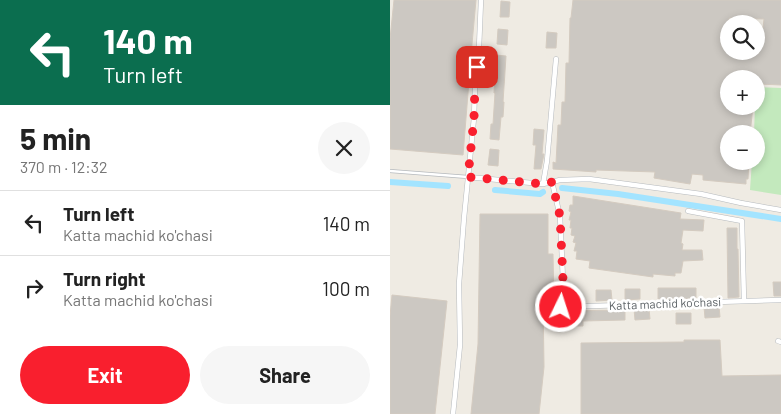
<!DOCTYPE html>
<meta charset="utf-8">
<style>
:root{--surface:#fff;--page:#f6f6f6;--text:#222;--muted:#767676;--line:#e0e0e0;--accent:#f91f2e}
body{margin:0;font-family:Barlow,sans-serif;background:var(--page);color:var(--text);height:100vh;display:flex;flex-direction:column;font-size:19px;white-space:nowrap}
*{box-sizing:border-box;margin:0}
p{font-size:16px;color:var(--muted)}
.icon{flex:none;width:28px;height:28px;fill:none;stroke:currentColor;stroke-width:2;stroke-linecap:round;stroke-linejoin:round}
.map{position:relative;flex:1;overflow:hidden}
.side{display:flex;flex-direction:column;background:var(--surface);width:390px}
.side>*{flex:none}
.hud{background:#0b6e4f;color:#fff;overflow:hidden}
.fabs{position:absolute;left:330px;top:15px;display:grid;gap:10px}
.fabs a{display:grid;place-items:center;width:45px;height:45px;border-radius:50%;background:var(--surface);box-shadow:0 2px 8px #0003;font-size:25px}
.pin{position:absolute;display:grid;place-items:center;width:42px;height:42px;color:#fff;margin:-21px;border-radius:10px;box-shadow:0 2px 8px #0006}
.me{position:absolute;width:55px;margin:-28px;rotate:4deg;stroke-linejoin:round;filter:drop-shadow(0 0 4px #0008)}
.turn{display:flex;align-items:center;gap:18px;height:105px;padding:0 20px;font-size:22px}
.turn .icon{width:65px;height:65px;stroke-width:2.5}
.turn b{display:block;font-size:35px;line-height:42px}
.round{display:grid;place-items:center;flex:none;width:52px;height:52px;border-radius:26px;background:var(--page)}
.summary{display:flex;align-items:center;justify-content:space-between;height:85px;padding:0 20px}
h1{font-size:30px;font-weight:700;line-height:38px}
.primary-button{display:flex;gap:10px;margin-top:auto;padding:10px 20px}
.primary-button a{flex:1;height:58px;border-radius:30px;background:var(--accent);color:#fff;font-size:20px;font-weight:700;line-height:58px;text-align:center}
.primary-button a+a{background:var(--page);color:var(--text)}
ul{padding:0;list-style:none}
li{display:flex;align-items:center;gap:15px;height:65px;padding:0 20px;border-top:1px solid var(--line)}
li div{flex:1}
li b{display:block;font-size:19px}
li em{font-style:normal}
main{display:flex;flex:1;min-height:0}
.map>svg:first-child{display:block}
.green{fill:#c3e9bd}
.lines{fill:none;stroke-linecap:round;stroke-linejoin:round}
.canal{stroke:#a3e4ff;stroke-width:6}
.building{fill:#ccc8c2;stroke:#d4cbc0;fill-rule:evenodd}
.lane-casing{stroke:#b6babe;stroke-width:4}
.street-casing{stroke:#b6babe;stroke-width:5.5}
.lane{stroke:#fff;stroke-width:2.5}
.street{stroke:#fff;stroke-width:4.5}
.route{stroke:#f91f2e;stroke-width:9;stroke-dasharray:0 16.2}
.labels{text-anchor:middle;stroke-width:5;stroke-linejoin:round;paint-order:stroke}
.street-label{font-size:12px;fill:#5b6165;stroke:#fff}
</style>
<main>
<section class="side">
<div class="hud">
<div class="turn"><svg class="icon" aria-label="left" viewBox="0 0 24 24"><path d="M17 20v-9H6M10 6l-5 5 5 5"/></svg><div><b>140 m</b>Turn left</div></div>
</div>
<div class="summary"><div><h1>5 min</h1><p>370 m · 12:32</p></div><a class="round"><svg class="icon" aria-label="close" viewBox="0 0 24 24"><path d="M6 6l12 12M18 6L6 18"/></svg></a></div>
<ul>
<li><svg class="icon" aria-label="left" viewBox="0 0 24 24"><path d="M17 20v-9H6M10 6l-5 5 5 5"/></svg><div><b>Turn left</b><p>Katta machid ko'chasi</p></div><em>140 m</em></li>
<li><svg class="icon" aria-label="right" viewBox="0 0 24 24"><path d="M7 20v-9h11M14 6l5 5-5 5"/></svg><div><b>Turn right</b><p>Katta machid ko'chasi</p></div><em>100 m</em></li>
</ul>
<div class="primary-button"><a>Exit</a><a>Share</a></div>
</section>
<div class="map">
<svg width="391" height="414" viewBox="0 0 391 414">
<rect width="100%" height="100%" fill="#efebe3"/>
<path class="green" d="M366,87L391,88V195L360,190L362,161H366V134H364L365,106H366Z"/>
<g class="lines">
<path class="canal" d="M0,182L58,186
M172,188L228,194L391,219
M105,190L150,194L153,192"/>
</g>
<path class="building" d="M4,0H86L82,44L73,155L0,149V39Z
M183,0H391V85L369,84L370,79H339V106H363L360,134H339V161H359L358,179H356V184L313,180V175L302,174L300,184L264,178L265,172L206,170V172L163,169V162L166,163L168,125H171L172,102H175L176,63H179L180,18H181ZM339,18L374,19L373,28H366V51H339Z
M111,1L120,2L119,17H110Z
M108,29L118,30L117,45L107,44Z
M157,32L167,33L166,48H156Z
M106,55L116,56L113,102H114L113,117H111L109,140L100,139L101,124H103L105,93H104Z
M144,129L154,130L152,154H154L151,169H144L146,145H143Z
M100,149L109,150L108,166L98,165Z
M183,196L291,213L290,219L314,220L313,231L293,230L291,243L293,244L292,250H312L313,260L293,261L291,273H285V276L263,274V277L199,268L200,261L186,259L187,251H184L186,243L183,242L185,236L181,235L182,228H180L181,220H179L181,212L179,211L180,205H183Z
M90,214H158V254H163L164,299L153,300L154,367L149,414H81L88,344Z
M337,228H347V249H348L349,297L338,298Z
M383,282H391V296H384Z
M268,288H306V299H268Z
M235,289H250V299L235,300Z
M206,290H221L222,300L206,301Z
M2,295L57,301L45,414H0V316Z
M329,306L330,317L315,318L314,307Z
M244,309H259L260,319L245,320Z
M235,310V320L193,321V326H170V311Z
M286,313H301V324H286Z
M294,340H330L332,376L391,375V414H191V343L294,342Z"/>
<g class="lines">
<g class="lane-casing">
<path id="lane" d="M0,171L78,177"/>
</g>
<g class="street-casing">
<path id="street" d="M78,177L153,184L170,180L199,179L311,194L351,203L391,210
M162,182L170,216L173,280L171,307L391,300
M153,184L157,161L166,59
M298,211L352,221L354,301
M388,341L391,342
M63,414L70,345L69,284L74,218L84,118L85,86L89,48L91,0"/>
</g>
<use href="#lane" class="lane"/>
<use href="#street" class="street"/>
</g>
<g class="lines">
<path class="route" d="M87,67L85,86L84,118L78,177L154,184L162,182L170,216L173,280L171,307"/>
</g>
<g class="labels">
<g class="street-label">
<text transform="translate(275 304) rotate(-2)" y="4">Katta machid ko'chasi</text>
</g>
</g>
</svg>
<div class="fabs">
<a><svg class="icon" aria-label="search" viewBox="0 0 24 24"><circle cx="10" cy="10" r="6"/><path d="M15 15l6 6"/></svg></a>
<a>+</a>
<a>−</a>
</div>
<div class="pin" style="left:87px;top:67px;background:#d93025"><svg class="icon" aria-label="arrive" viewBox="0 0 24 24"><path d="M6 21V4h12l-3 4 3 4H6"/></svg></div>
<svg class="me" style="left:171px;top:307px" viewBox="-20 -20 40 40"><circle r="17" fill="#f91f2e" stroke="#fff" stroke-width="3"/><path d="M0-11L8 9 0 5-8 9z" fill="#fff"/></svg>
</div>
</main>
